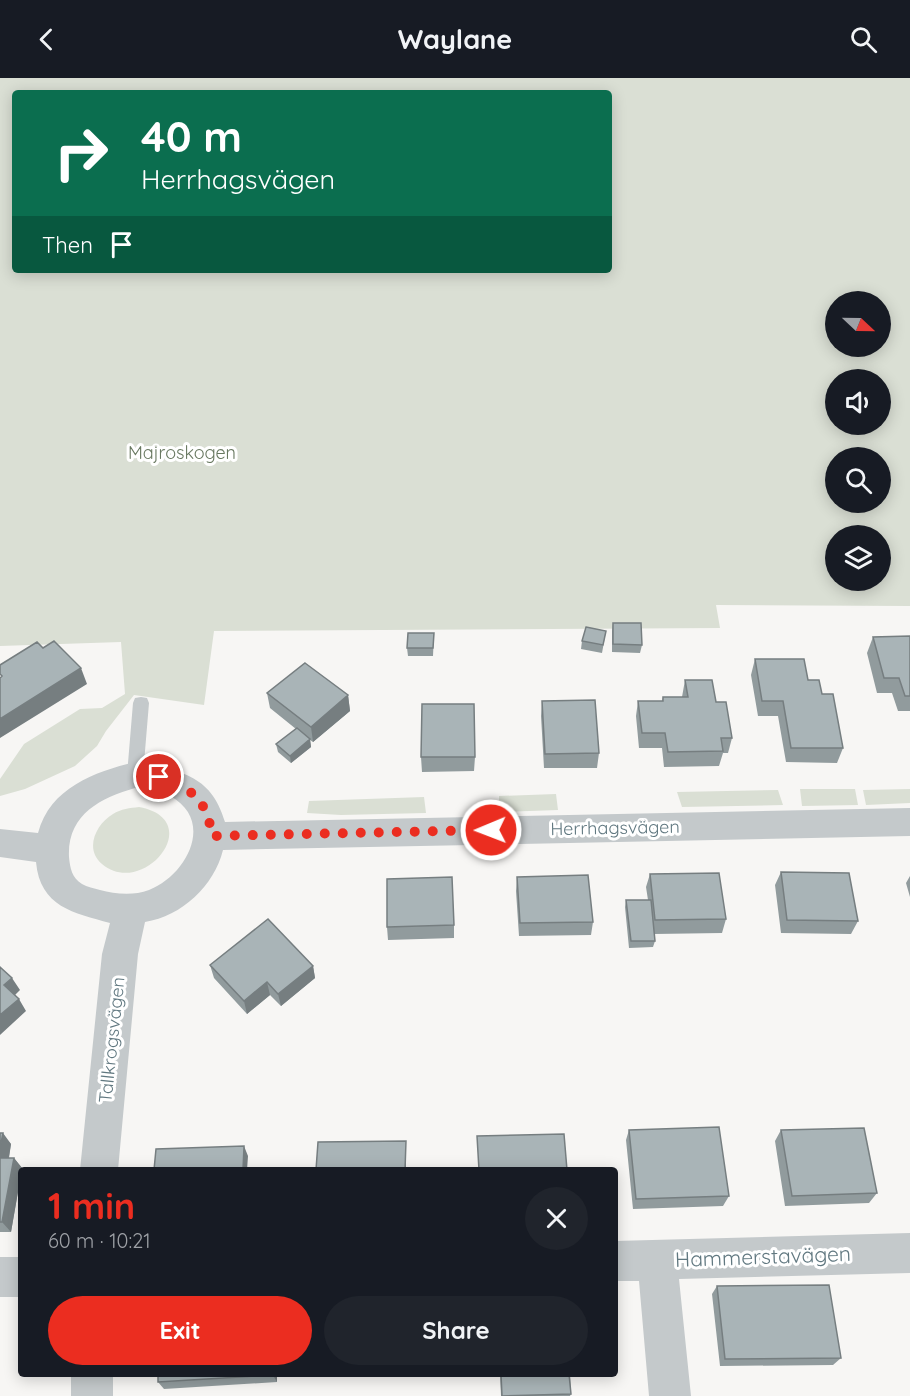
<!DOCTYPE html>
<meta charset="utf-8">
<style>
:root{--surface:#171b24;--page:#20242c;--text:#f1f3f6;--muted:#9ea1a6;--accent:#eb2d20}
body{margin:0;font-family:Quicksand,sans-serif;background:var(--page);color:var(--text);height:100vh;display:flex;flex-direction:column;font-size:22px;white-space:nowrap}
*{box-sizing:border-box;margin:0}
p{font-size:20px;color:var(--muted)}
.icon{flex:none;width:33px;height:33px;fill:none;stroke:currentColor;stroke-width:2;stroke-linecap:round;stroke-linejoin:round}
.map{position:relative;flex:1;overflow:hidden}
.drawer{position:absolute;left:18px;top:1089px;width:600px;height:210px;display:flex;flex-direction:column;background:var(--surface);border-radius:6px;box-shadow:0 3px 15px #0003}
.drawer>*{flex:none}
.guide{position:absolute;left:12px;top:12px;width:600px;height:183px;border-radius:6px;box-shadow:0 3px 15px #0003;background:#0b6e4f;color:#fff;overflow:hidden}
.needle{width:39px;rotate:112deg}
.tools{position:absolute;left:825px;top:213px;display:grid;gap:12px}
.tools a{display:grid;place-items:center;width:66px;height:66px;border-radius:50%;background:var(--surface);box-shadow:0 3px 15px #0003;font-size:30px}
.pin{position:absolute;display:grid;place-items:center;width:51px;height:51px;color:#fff;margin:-26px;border:3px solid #fff;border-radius:50%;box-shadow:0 2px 6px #0007}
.me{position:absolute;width:66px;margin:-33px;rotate:269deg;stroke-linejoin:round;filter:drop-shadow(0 0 4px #0008)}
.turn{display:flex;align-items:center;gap:21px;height:126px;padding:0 30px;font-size:27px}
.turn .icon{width:78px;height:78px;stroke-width:2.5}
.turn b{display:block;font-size:42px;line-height:51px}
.then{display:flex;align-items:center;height:57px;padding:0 30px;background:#0003;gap:12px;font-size:22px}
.round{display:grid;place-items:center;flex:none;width:63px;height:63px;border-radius:32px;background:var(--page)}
.head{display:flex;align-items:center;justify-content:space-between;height:102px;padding:0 30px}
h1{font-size:36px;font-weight:800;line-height:45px;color:var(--accent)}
.button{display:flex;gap:12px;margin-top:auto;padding:12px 30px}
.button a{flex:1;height:69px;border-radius:36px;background:var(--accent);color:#fff;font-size:24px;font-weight:800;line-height:69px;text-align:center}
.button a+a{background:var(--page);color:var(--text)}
header{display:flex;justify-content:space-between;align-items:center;height:78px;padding:0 30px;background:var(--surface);font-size:27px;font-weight:800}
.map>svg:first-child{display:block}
.green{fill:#dadfd4;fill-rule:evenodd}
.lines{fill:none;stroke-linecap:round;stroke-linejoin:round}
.lane{fill:#c4c9cb;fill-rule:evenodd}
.street{fill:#c4c9cb;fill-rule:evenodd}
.wall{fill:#919b9d}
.shaded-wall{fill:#767e80}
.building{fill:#a9b4b7;stroke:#767e80;stroke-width:1.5}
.route{stroke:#eb2d20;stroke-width:10;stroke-dasharray:0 18}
.labels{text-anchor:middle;stroke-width:6;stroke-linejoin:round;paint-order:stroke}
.park-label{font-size:18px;fill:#687860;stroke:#fff}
.street-label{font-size:18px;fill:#617880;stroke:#fff}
.near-street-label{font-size:21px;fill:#617880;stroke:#fff}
</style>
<header><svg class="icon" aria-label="back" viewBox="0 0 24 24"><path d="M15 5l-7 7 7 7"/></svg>Waylane<svg class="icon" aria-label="search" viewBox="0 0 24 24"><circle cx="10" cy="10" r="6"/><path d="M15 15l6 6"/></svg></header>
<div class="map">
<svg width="910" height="1318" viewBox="0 0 910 1318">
<rect width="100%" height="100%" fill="#f7f6f4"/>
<path class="green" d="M0,0H910V528L716,527L720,550L214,553L204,627L134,617L106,653L97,668L75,688L25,711L0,718V701L24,666L80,631L102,630L125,616L121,564L0,568ZM15,15H609V192H15ZM836,224H880V268H836ZM836,302H880V346H836ZM836,380H880V424H836ZM836,458H880V502H836Z
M800,711H855L858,727L802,728Z
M910,711V725L866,727L863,712Z
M778,712L783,727L682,729L677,714Z
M556,716L558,732L499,734V718Z
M424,719L426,735L341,737L307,735L309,723Z
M139,729C208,742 143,821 102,786C84,771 96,746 113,736C121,731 130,730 139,729Z"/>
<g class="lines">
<path class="lane" d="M141,619L147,620L149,625L143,697L141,702L135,704L129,702L127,697L133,625L135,620Z"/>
<path class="street" d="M135,684C178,693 211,695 225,744L910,730V758L223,772C214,808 182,838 145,844L138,876L118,1092H80L102,876L110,845C74,835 40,829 36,784L0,779V751L38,755C50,710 94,694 135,684ZM135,710C146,713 161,713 170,718C216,743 186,798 149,812C133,818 115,816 100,812C94,810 87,809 82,806C72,800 70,790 69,779C67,737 100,720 135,710Z
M910,1155V1195L679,1201L691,1318H649L639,1203H615V1163Z
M0,1179H21V1219H0Z
M71,1296H113V1318H71Z"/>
</g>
<path class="wall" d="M613,545L642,567L640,575L612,574V553Z
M606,553L602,575L581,571L582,563Z
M434,555L433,578H408L407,570Z
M910,558V633H898L892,615H877L867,575L873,559Z
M755,581L808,602L822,616L843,670L837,685L786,684L778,638H758L751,597Z
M685,602L716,624L732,660L728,675H723L719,688L664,689L662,670H639L636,638L638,623H662L663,619H682Z
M267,615L348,617L350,633L313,664L310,662L311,669L291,685L278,674L276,666L296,651L270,630Z
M542,623L599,675L597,690H544L541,638Z
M421,679H475L474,693L422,694Z
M781,794L858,843L851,856L781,855L775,807Z
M650,796L726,841L722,855L654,856L655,863L653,869L629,870L625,829L626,822H648L646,809Z
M910,798V819L906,805Z
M517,799L593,844L591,857L519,858L516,813Z
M454,847V860L388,862L387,849Z
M210,887L313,888L315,900L281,928L270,917L247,936L214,900Z
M629,1052L729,1118L723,1128L633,1131L626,1062Z
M781,1052L877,1115L869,1125L785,1128L775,1063Z
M0,1055L11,1066L9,1080H14L22,1090L11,1154H0Z
M717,1208L841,1280L833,1287L720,1288L712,1216Z
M158,1296H277V1304L164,1311L158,1304Z
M500,1296H570L571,1316L570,1318H501Z"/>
<path class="shaded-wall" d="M81,590L87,606L0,660V641Z
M348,617L350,633L313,664L311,649Z
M310,661L311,669L291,685L290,678Z
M313,888L315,900L281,928L278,916Z
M12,900L20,912L12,920L4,907Z
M267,904L270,917L247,936L244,923Z
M19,921L26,933L0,957V937Z
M3,1055L11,1066L7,1090L0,1083V1070Z
M406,1063V1092H405Z
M244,1068L248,1078L247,1092H243Z
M14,1080L22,1090L21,1092V1097L11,1154L2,1144Z
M273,1296H277V1304L273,1297Z"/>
<path class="building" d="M613,545H641L642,567L613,566Z
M586,549L606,553L603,567L582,563Z
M408,555H434L433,570H407Z
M910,558V618H905L899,600H884L873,559Z
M54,563L81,590L0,641V600L2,598L0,596V587L37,564L43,570Z
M755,581H804L808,602H819L822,616H833L843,670H791L783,623H762Z
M305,585L348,617L311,649L267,615Z
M685,602H712L716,624H726L732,660H721L723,673L668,674L665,655H642L638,623H663V619H688Z
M595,622L599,675L545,676L542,623Z
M422,626H474L475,679H421Z
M297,650L310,661L290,678L276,666Z
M781,794L849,795L858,843L787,842Z
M719,795L726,841L655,842L650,796Z
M588,797L593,844L520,845L517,799Z
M452,799L454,847L387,849V801Z
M626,822H651L655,863H631Z
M268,841L313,888L278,916L267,904L244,923L210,887Z
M0,889L12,900L4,907L19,921L0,937Z
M719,1049L729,1118L636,1121L629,1052Z
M864,1050L877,1115L792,1118L781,1052Z
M0,1055H3L0,1070Z
M564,1056L567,1092H479L477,1058Z
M406,1063L405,1092H316L318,1064Z
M244,1068L243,1092H154L156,1071Z
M0,1080H14L2,1144H0Z
M829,1207L841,1280L725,1281L717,1208Z
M158,1296H273V1297L158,1304Z
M501,1296H569L571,1316L502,1318Z"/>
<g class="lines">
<path class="route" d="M159,699C193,711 207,722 212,758L491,752"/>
</g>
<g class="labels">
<g class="park-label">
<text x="182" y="381">Majroskogen</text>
</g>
<g class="street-label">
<text transform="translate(615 750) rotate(-1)" y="6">Herrhagsvägen</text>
<text transform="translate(112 962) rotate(-84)" y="6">Tallkrogsvägen</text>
</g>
<g class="near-street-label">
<text transform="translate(763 1179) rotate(-2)" y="7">Hammerstavägen</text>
</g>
</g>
</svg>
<div class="tools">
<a><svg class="needle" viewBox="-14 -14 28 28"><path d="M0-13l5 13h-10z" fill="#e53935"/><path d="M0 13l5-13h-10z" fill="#9ea1a6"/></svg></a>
<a><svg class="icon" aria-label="sound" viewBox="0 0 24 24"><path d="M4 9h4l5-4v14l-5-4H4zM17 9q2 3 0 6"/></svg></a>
<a><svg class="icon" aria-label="search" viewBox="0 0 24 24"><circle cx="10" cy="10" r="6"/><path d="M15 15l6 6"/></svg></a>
<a><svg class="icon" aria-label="layers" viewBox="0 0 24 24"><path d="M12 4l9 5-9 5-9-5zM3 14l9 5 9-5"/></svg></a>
</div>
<div class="pin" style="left:159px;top:699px;background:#d93025"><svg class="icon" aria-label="arrive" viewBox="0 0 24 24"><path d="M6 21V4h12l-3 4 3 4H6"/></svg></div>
<svg class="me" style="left:491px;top:752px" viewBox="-20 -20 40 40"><circle r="17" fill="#eb2d20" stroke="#fff" stroke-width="3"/><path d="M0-11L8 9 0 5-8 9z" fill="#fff"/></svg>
<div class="guide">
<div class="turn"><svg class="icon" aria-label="right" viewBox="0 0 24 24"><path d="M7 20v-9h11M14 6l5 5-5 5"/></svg><div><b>40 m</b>Herrhagsvägen</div></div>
<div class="then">Then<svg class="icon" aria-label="arrive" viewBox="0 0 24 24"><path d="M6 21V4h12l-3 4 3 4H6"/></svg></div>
</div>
<section class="drawer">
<div class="head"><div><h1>1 min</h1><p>60 m · 10:21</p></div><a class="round"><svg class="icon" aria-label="close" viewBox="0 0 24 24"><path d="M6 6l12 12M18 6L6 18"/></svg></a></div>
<div class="button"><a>Exit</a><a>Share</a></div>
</section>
</div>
